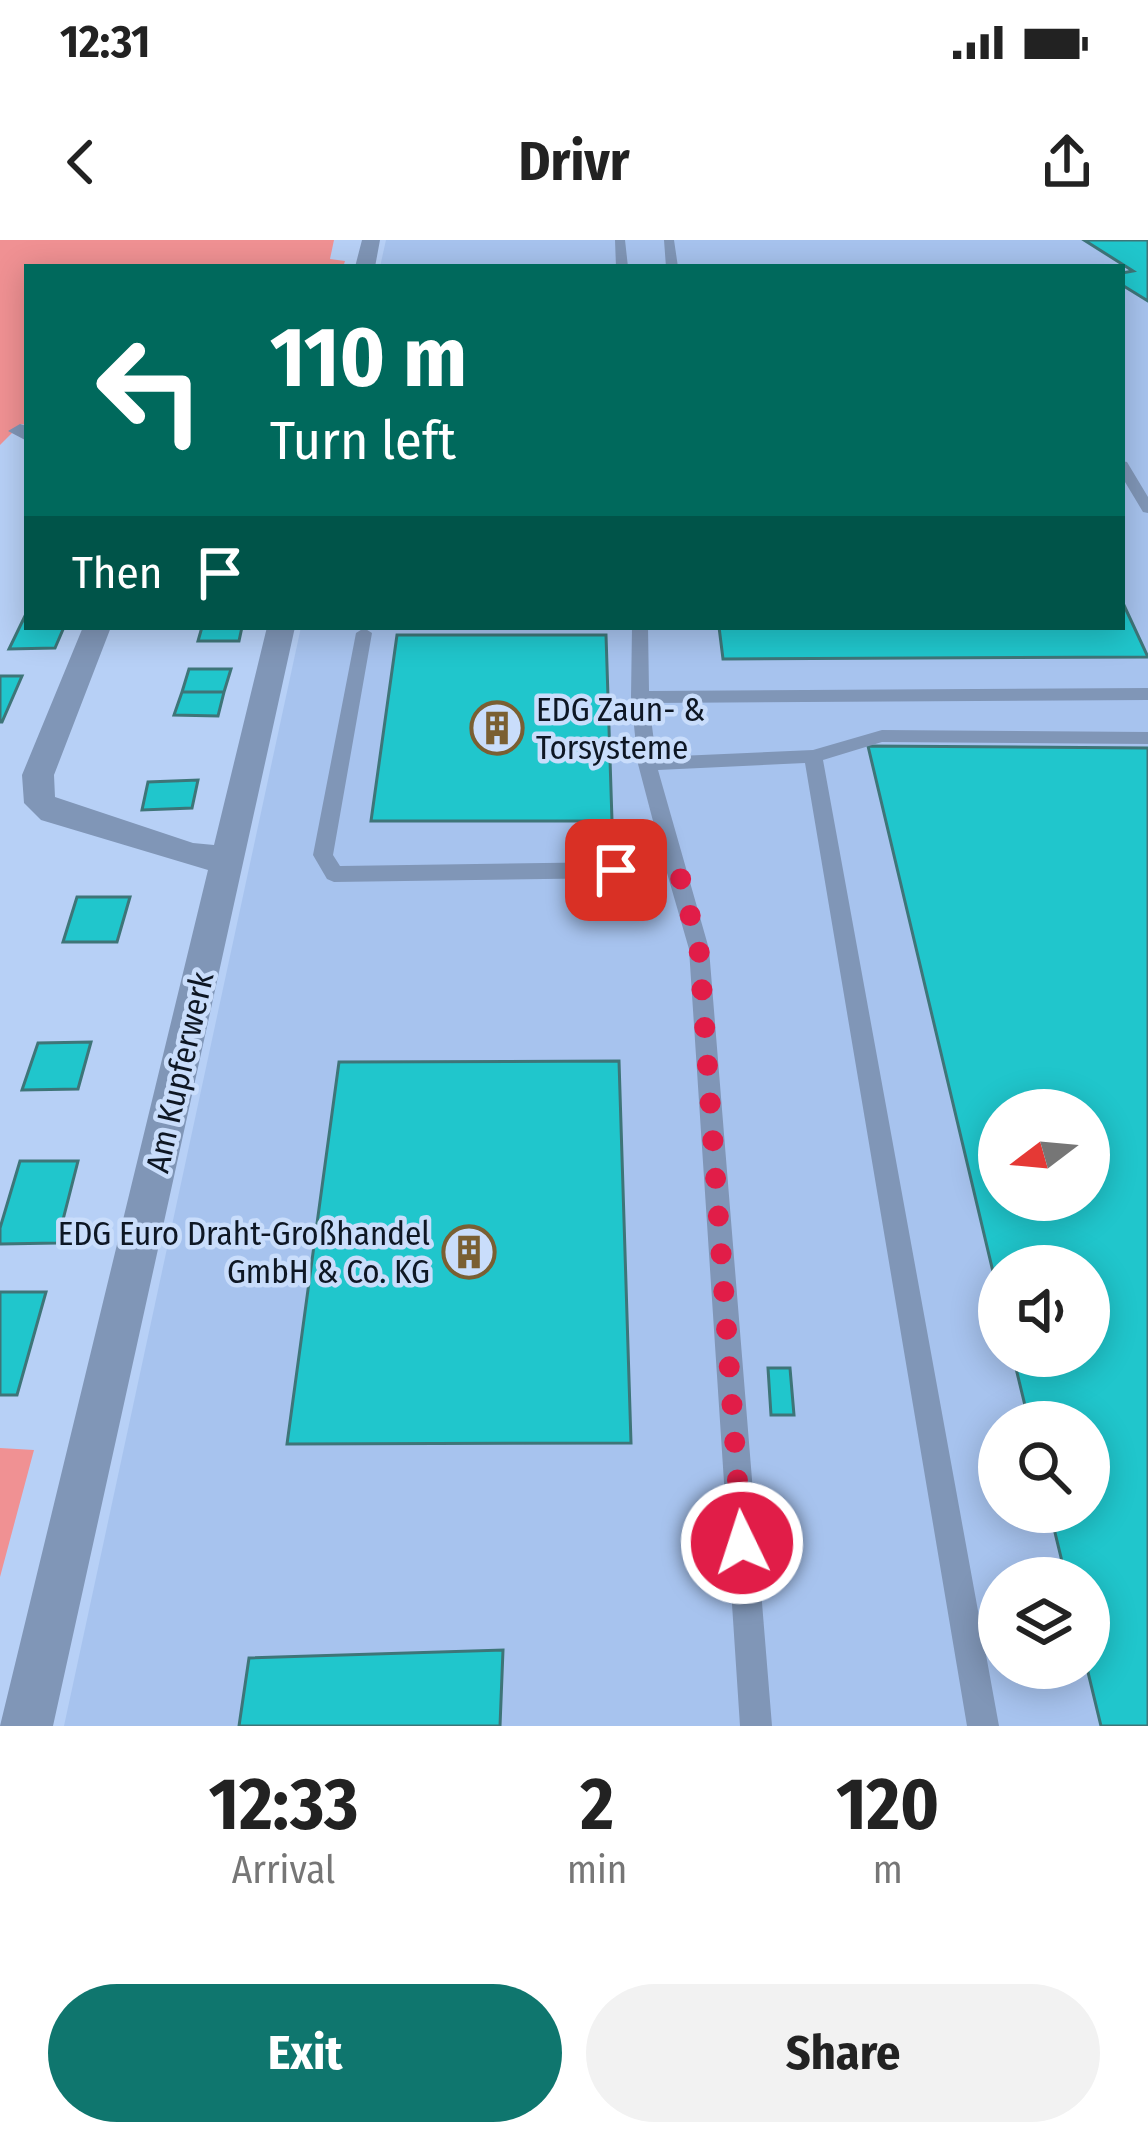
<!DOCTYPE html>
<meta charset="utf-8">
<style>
:root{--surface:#fff;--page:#f2f2f2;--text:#222;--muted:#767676;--accent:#0f766e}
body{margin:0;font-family:"Fira Sans Condensed",sans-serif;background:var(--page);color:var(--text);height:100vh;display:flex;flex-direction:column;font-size:45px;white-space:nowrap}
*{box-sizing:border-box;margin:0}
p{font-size:39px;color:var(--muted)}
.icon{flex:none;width:66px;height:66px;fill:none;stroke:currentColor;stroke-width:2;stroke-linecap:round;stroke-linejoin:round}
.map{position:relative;height:1486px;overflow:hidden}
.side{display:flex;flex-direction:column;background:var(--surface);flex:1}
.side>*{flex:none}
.top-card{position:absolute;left:24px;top:24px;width:1101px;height:366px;border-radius:0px;box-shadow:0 6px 30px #0003;background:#00695c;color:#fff;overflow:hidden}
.needle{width:78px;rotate:254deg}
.tools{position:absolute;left:978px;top:849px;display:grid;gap:24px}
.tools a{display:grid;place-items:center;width:132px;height:132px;border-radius:50%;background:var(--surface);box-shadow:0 6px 30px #0003;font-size:60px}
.pin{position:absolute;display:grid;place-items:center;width:102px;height:102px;color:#fff;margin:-51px;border-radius:24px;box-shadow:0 6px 18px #0006}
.me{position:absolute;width:132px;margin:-66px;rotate:356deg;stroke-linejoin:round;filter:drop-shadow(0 0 9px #0008)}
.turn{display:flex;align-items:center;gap:42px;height:252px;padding:0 48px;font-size:54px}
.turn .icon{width:156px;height:156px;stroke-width:2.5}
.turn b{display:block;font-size:84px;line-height:102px}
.then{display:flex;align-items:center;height:114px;padding:0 48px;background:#0003;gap:24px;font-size:45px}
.eta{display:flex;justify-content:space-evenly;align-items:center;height:204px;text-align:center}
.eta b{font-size:72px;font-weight:700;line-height:84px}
.cta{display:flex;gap:24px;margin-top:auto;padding:24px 48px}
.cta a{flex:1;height:138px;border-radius:72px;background:var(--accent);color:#fff;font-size:48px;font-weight:700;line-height:138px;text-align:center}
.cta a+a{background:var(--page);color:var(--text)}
.status{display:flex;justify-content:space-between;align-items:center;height:84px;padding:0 60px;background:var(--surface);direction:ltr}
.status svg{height:33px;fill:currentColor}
header{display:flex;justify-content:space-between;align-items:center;height:156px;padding:0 48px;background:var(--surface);font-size:54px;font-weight:700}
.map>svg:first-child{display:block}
.built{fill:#a7c3ee;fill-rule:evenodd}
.green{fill:#f09193}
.building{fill:#20c6cc;stroke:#3e7578;stroke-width:3;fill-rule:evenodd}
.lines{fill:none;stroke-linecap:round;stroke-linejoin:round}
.lane{fill:#8096b7;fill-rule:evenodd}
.street{fill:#8096b7;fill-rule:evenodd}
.route{stroke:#e11d48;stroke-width:21;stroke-dasharray:0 37.8}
.labels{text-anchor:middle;stroke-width:9;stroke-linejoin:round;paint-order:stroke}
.poi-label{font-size:33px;fill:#0e1724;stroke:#c9ddfb;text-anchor:start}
.street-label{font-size:33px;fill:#0e1724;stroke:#c9ddfb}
</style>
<div class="status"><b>12:31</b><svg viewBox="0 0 49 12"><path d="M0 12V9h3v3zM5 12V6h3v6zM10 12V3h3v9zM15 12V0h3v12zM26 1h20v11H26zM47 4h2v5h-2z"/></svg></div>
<header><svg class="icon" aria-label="back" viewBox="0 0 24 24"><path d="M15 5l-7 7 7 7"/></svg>Drivr<svg class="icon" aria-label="share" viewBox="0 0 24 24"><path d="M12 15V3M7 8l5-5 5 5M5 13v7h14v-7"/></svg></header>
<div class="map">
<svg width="1148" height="1486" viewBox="0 0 1148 1486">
<rect width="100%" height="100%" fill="#b7d0f6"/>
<path class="built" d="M386,0H1148V1486H64L301,387H1122V27H380ZM999,870H1089V960H999ZM999,1026H1089V1116H999ZM999,1182H1089V1272H999ZM999,1338H1089V1428H999Z"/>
<path class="green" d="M0,0H334L330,19L345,21L343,27H27V185L21,184L0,205Z
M0,1208L34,1210L0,1337Z"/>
<path class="building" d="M1084,0H1148V61L1122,45V33L1133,31Z
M1122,361L1148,417L723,419L719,387H1122Z
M24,378L27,387H64L55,408L9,409Z
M202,387H242L239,401H198Z
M397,395H606L612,581H371Z
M189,429H231L224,452H182Z
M0,436H22L2,482H0Z
M182,452H224L218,476L174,475Z
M868,506L1148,508V1486H1101L1087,1428L1089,1338H1066L1050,1272H1089V1182H1029L1013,1116H1089V1026H999V1057ZM999,870H1089V960H999Z
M198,540L192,568L142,570L148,542Z
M77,657H130L117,702H63Z
M91,802L78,849L22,850L38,803Z
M619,821L631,1203L287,1204L339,822Z
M20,921H78L57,1003L0,1004V988Z
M0,1052H46L17,1155H0Z
M768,1128H790L794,1175H771Z
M503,1410L500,1486H239L249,1418Z"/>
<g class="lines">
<path class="lane" d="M615,0H625L628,27H616Z
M664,0H674L678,27H666Z
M1122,221L1127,222L1148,257V273L1143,272L1122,237Z
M632,387H648L649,451L1148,448V460L649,463L656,517L813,510L882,490L1148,492V504L882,502L823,520L999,1486H967L805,523L658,530L709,709L772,1486H740L689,709L667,633L617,638L334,642L327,639L313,615L356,393L364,388L372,393L333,615L340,626L617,622L663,619L638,524L631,457Z"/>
<path class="street" d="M362,0H380L375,27H355Z
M20,184L27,186V201L8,191Z
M83,387H111L54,535L55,557L193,603L214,605L267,387H295L53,1486H0L208,630L41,580L24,563L22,535Z"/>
</g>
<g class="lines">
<path class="route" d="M616,630L677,625L699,709L742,1303"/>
</g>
<defs>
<g id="building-ring" transform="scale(2.7)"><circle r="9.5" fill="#c9ddfb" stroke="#7a5f32" stroke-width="1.5"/><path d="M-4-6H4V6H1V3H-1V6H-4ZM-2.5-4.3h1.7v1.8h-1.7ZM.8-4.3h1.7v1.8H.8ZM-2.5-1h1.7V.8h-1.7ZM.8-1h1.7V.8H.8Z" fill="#7a5f32"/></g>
</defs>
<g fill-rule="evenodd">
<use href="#building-ring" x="497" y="488"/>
<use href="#building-ring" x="469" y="1012"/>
</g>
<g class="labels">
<g class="poi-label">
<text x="536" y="481">EDG Zaun- &amp;<tspan x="536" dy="38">Torsysteme</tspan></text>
<text x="430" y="1005" text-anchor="end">EDG Euro Draht-Großhandel<tspan x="430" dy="38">GmbH &amp; Co. KG</tspan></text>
</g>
<g class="street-label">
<text transform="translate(179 832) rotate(-77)" y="12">Am Kupferwerk</text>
</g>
</g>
</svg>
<div class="tools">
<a><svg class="needle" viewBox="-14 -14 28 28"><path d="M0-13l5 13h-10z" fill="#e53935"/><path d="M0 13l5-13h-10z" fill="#767676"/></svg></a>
<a><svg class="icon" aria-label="sound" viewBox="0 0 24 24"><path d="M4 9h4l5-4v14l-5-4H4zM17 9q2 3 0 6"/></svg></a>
<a><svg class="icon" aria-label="search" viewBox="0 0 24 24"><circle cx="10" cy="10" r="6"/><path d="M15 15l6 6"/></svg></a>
<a><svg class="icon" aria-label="layers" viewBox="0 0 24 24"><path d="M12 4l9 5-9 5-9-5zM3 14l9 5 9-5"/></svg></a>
</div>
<div class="pin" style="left:616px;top:630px;background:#d93025"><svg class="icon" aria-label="arrive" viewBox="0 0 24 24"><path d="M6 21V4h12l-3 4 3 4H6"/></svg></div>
<svg class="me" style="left:742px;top:1303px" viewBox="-20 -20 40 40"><circle r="17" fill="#e11d48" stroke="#fff" stroke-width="3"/><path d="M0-11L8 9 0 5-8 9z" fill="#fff"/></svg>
<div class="top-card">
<div class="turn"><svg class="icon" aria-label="left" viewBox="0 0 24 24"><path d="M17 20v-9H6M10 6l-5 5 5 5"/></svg><div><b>110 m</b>Turn left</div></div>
<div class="then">Then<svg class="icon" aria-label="arrive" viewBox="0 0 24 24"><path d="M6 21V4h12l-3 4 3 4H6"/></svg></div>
</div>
</div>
<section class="side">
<div class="eta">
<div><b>12:33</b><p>Arrival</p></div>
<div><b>2</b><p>min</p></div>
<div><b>120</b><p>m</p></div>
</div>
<div class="cta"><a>Exit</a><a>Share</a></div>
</section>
